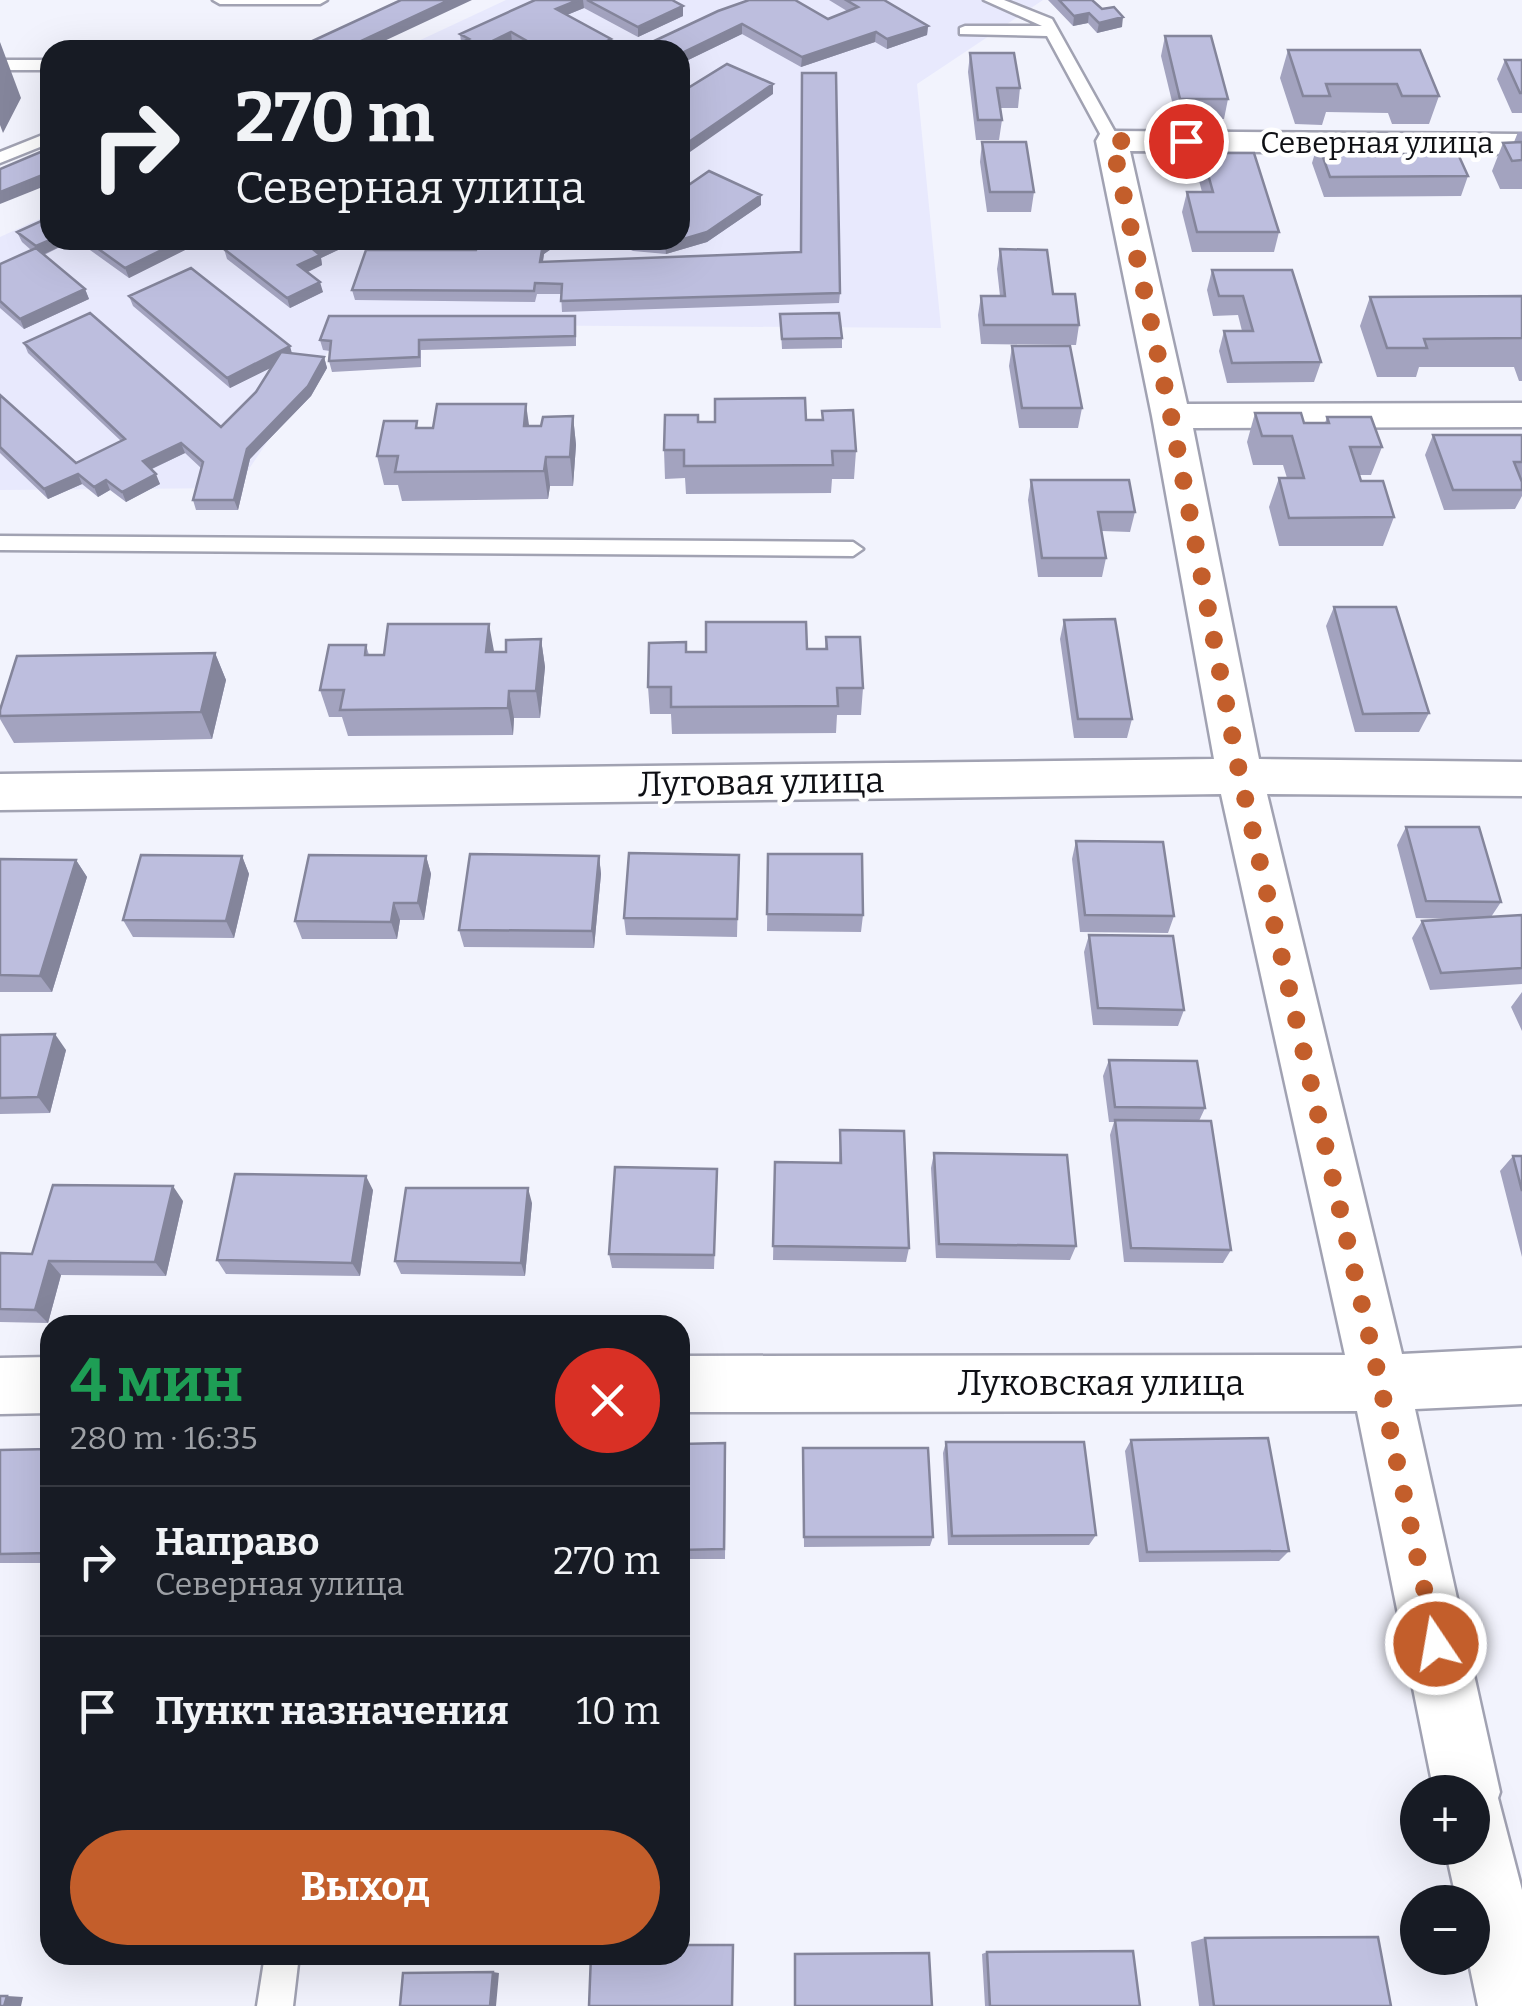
<!DOCTYPE html>
<html lang="ru">
<meta charset="utf-8">
<style>
:root{--surface:#171b24;--page:#242831;--text:#f1f3f6;--muted:#9ea1a6;--line:#363941;--accent:#c35e2b}
body{margin:0;font-family:Bitter,serif;background:var(--page);color:var(--text);height:100vh;display:flex;flex-direction:column;font-size:38px;white-space:nowrap}
*{box-sizing:border-box;margin:0}
p{font-size:32px;color:var(--muted)}
.icon{flex:none;width:55px;height:55px;fill:none;stroke:currentColor;stroke-width:2;stroke-linecap:round;stroke-linejoin:round}
.map{position:relative;flex:1;overflow:hidden}
.details{position:absolute;left:40px;top:1315px;width:650px;height:650px;display:flex;flex-direction:column;background:var(--surface);border-radius:30px;box-shadow:0 10px 40px #0002}
.details>*{flex:none}
.hud{position:absolute;left:40px;top:40px;width:650px;height:210px;border-radius:30px;box-shadow:0 10px 40px #0002;background:#171b24;color:var(--text);overflow:hidden}
.fabs{position:absolute;left:1400px;top:1775px;display:grid;gap:20px}
.fabs a{display:grid;place-items:center;width:90px;height:90px;border-radius:50%;background:var(--surface);box-shadow:0 10px 40px #0002;font-size:50px}
.pin{position:absolute;display:grid;place-items:center;width:85px;height:85px;color:#fff;margin:-42px;border:5px solid #fff;border-radius:50%;box-shadow:0 2px 10px #0007}
.me{position:absolute;width:110px;margin:-55px;rotate:348deg;stroke-linejoin:round;filter:drop-shadow(0 0 8px #0008)}
.turn{display:flex;align-items:center;gap:35px;height:210px;padding:0 30px;font-size:45px}
.turn .icon{width:130px;height:130px;stroke-width:2.5}
.turn b{display:block;font-size:70px;line-height:85px}
.round{display:grid;place-items:center;flex:none;width:105px;height:105px;border-radius:52px;background:var(--page)}
.summary{display:flex;align-items:center;justify-content:space-between;height:170px;padding:0 30px}
h1{font-size:60px;font-weight:700;line-height:75px;color:#1e9e55}
.action{display:flex;gap:20px;margin-top:auto;padding:20px 30px}
.action a{flex:1;height:115px;border-radius:60px;background:var(--accent);color:#fff;font-size:40px;font-weight:700;line-height:115px;text-align:center}
ul{padding:0;list-style:none}
li{display:flex;align-items:center;gap:30px;height:150px;padding:0 30px;border-top:2px solid var(--line)}
li div{flex:1}
li b{display:block;font-size:38px}
li em{font-style:normal}
.map>svg:first-child{display:block}
.built{fill:#e8e9fd}
.lines{fill:none;stroke-linecap:round;stroke-linejoin:round}
.service-casing{stroke:#a1a2b2;stroke-width:5}
.minor-casing{stroke:#a1a2b2;stroke-width:5}
.service{fill:#fff;fill-rule:evenodd}
.minor{fill:#fff;fill-rule:evenodd}
.wall{fill:#a3a3bf}
.shaded-wall{fill:#84859b}
.building{fill:#bdbede;stroke:#84859b;stroke-width:2.5}
.route{stroke:#c35e2b;stroke-width:18;stroke-dasharray:0 32.4}
.labels{text-anchor:middle;stroke-width:9;stroke-linejoin:round;paint-order:stroke}
.far-street-label{font-size:30px;fill:#0f1015;stroke:#fff}
.street-label{font-size:35px;fill:#0f1015;stroke:#fff}
</style>
<div class="map">
<svg width="1522" height="2006" viewBox="0 0 1522 2006">
<rect width="100%" height="100%" fill="#f2f3fd"/>
<path class="built" d="M506,0H1043L917,84L941,328L467,325L332,346L236,488L0,490V237L50,214V240H680V50H399Z"/>
<g class="lines">
<g class="service-casing">
<path id="service" d="M213,0H327L320,4H220Z
M984,0H1004L1052,19L1120,141L1118,144L1104,141L1047,36L960,34V28L965,26H1042Z
M0,60H50V70H0Z
M50,132V143L0,163V152Z
M0,536L853,542L863,549L853,556L0,550Z
M265,1955H299L293,2006H257Z"/>
</g>
<g class="minor-casing">
<path id="minor" d="M1112,131L1522,134V154L1130,151L1187,404L1522,403V427L1193,428L1259,759L1522,762V796L1267,794L1402,1354L1522,1348V1404L1415,1409L1500,1792L1498,1798L1522,1890V2006H1478L1468,1958H1472V1902H1457L1445,1848H1472V1792H1434L1357,1411L680,1412V1356L1345,1355L1221,794L0,810V774L1214,759L1152,416L1096,141L1100,134Z
M50,1357V1413L0,1414V1358Z"/>
</g>
<use href="#service" class="service"/>
<use href="#minor" class="minor"/>
</g>
<path class="wall" d="M535,0H672L683,6V16L638,37L584,8L567,15L612,49L611,50H527L512,42L495,50H455L454,46L461,42L460,34Z
M829,0H884L928,26L927,35L887,49L875,42L801,67L742,34L680,64V50L718,11L828,19L847,11Z
M1048,0H1092L1122,27L1097,33L1088,23L1073,26Z
M1165,36L1228,99L1224,119L1176,118L1161,56Z
M1288,50L1439,96L1429,124H1392L1388,113L1326,112L1322,125L1295,124L1280,78Z
M970,53L1020,88L1018,108H1000L1002,120L999,140H976L968,72Z
M1505,60H1522V113H1512L1497,79Z
M1518,132H1522V189H1500L1492,171L1503,143L1514,142Z
M982,142L1034,192L1031,212H987L980,162Z
M1318,143L1353,154L1468,176L1461,196L1324,197L1312,163Z
M1202,153L1279,232L1274,252H1192L1182,212L1187,192H1202L1197,173Z
M761,205L707,242L666,254L633,251L617,243V240H680Z
M17,232L50,240H74L44,255L85,289L89,299L24,329L0,308V264L31,250L22,242Z
M76,240H186L189,248L129,278Z
M480,240H564L544,254L543,262L840,293L839,303L562,312L561,294H537L535,302L355,300L352,290L476,250Z
M353,243L321,258L322,265L308,272L323,292L290,308L227,259L224,249Z
M1000,249L1053,294L1079,325L1076,345L981,344L978,315L981,296H1000L997,269Z
M1212,270L1321,362L1314,382L1227,383L1219,351L1224,331H1242L1238,315L1213,316L1207,290Z
M129,296L292,354L324,357L327,368L311,396L250,459L238,510H196L193,500L201,468L185,453L152,469L160,484L126,502L110,490L98,497L82,484L48,499L0,453V395L76,463L121,441L28,353L24,343L221,427L256,392L271,367L230,388L133,306Z
M1522,296V381H1519L1514,367H1419L1416,377H1377L1360,326L1370,297Z
M780,314L842,338V348L782,349Z
M576,327V346L421,350V367L332,372L329,361L330,351L323,350L320,340Z
M1012,346L1082,408L1078,428H1019L1009,366Z
M822,411L856,451L854,479H832L831,493L686,494L685,478L665,479L664,450L698,422L822,420Z
M1255,413L1304,423H1325L1327,417L1382,447L1371,475H1360L1361,481L1394,517L1383,546H1279L1269,507L1279,478H1287L1283,465H1253L1247,442Z
M573,416L576,445L573,486H550L548,499L402,501L398,485H384L377,456L419,428L541,426Z
M1433,435H1522V496L1515,509L1444,510L1425,455Z
M1031,480L1135,512L1130,532L1102,531L1106,558L1102,577H1038L1028,500Z
M1334,607L1429,713L1419,732H1355L1326,626Z
M1064,620L1132,719L1127,738H1074L1060,639Z
M826,637L863,688L861,715H837L836,733L672,734L671,714H650L648,687L687,652L825,649Z
M541,639L545,667L540,718H514L513,735L348,736L342,717H329L320,690L366,645L369,655L506,652Z
M215,653L226,680L212,739L14,743L0,719V710Z
M1406,827L1501,902L1491,917L1522,915V984L1430,990L1412,938L1422,921L1454,919L1416,918L1397,845Z
M1076,841L1174,916L1168,933L1080,932L1072,859Z
M768,854L863,915L861,932L767,931Z
M739,855L737,937L626,935L624,918Z
M242,856L249,874L234,938L133,937L123,920Z
M426,856L431,874L424,920H400L397,939H302L295,921Z
M599,856L601,874L594,948L464,947L459,930Z
M0,859L76,860L87,877L52,992H0Z
M1089,935L1184,1010L1178,1026L1093,1025L1084,952Z
M1522,992V1031L1511,1007Z
M0,1035L66,1050L50,1113L0,1114Z
M1109,1060L1205,1108L1199,1121L1231,1250L1223,1263L1124,1262L1110,1135L1114,1122H1109L1103,1076Z
M840,1130L909,1248L906,1262L773,1260L775,1162L839,1163Z
M934,1153L1076,1246L1070,1260L936,1258L931,1168Z
M1513,1156H1522V1257L1500,1171Z
M717,1184L714,1269L612,1268L609,1254Z
M373,1190L360,1276L226,1274L217,1260Z
M183,1201L166,1276L61,1275L48,1323L0,1322V1253L32,1254Z
M532,1203L525,1276L401,1274L395,1261Z
M1131,1440L1289,1551L1279,1561L1139,1562L1125,1451Z
M946,1442L1096,1535L1089,1545H948L943,1453Z
M680,1444L726,1454L725,1559H680Z
M803,1448L933,1537L930,1546L804,1547Z
M50,1449V1563H0V1450Z
M1205,1938L1391,2006H1199L1191,1942Z
M987,1952L1140,2006H985L982,1954Z"/>
<path class="shaded-wall" d="M449,0H472L365,50H342Z
M578,0H583L584,8L557,19L556,9Z
M683,6V16L638,37V27Z
M1089,13L1088,23L1073,26L1074,16Z
M1123,17L1122,27L1097,33L1099,23Z
M742,24V34L680,64V54Z
M928,26L927,35L887,49V39Z
M511,32L512,42L495,50H482V46Z
M876,32L875,42L801,67L802,57Z
M611,39L612,49L611,50H589Z
M0,42L21,98L3,133L0,125Z
M773,84V94L680,159V148Z
M50,172V184L0,204V192Z
M761,195V205L707,242L666,254L665,244Z
M50,240H74L40,256L36,246Z
M182,240H186L189,248L129,278L125,268Z
M335,240H353V243L321,258L322,265L301,275L298,265L314,250Z
M548,240H564L544,254L541,272L540,262L543,244Z
M320,282L323,292L290,308L287,298Z
M85,289L89,299L24,329L20,319Z
M290,346L293,357L230,388L227,378Z
M324,357L327,368L311,396L250,459L238,510L234,500L247,449Z
M526,404L530,432L524,426Z
M573,416L576,445L573,486L570,457Z
M181,443L185,453L147,471L143,461Z
M546,457L550,486L548,499L544,471Z
M78,474L82,484L48,499L44,489Z
M156,474L160,484L126,502L122,492Z
M106,480L110,490L98,497L94,487Z
M489,624L494,651L486,652Z
M541,639L545,667L540,718L536,691Z
M215,653L226,680L212,739L201,712Z
M509,691L514,718L513,735L508,708Z
M242,856L249,874L234,938L226,921Z
M426,856L431,874L424,920L418,903Z
M599,856L601,874L594,948L592,931Z
M76,860L87,877L52,992L40,976Z
M394,903L400,920L397,939L391,922Z
M55,1034L66,1050L50,1113L38,1097Z
M366,1176L373,1190L360,1276L352,1263Z
M173,1186L183,1201L166,1276L155,1262Z
M528,1188L532,1203L525,1276L521,1263Z
M49,1261L61,1275L48,1323L35,1310Z
M493,1972L499,1973L496,2006H490Z
M7,1996L23,1997L21,2006H4Z"/>
<path class="building" d="M401,0H449L342,50H293Z
M535,0H578L556,9L611,39L589,50H543L511,32L482,46L489,50H461L454,46L469,39L460,34Z
M587,0H672L683,6L638,27Z
M749,0H795L828,19L858,7L846,0H884L928,26L887,39L876,32L802,57L742,24L680,54V50H635L718,11Z
M1059,0H1092L1102,9L1114,7L1123,17L1099,23L1089,13L1074,16Z
M1165,36H1211L1228,99H1180Z
M1288,50H1420L1439,96H1402L1397,84H1326L1330,96H1303Z
M970,53H1014L1020,88H997L1002,120H978Z
M1505,60H1522V93H1520Z
M727,64L773,84L680,148V93Z
M802,73H836L840,293L561,301L562,284L535,283L534,291L352,290L366,250H476L480,240H548L543,244L540,262L801,252Z
M982,142H1026L1034,192H990Z
M1522,142V160L1512,161L1503,143Z
M1318,143H1349L1353,154H1458L1468,176L1330,177Z
M50,148V172L0,192V169Z
M1202,153H1254L1279,232H1197L1187,192H1213Z
M709,171L761,195L707,232L680,240V191Z
M50,217V240L36,246L17,232Z
M86,240H182L125,268Z
M244,240H335L314,250L320,255L298,265L320,282L287,298L224,249Z
M630,240H678L665,244Z
M36,248L85,289L20,319L0,301V264Z
M1000,249L1047,250L1053,294H1075L1079,325H984L981,296H1005Z
M191,268L290,346L227,378L129,296Z
M1212,270H1292L1321,362L1232,363L1224,331H1253L1243,296H1219Z
M1522,296V338L1424,339L1427,348H1387L1370,297Z
M90,313L221,427L256,392L281,352L324,357L308,386L247,449L234,500H193L203,462L181,443L143,461L156,474L122,492L106,480L94,487L78,474L44,489L0,447V395L76,463L125,439L24,343Z
M839,313L842,338L782,339L780,314Z
M329,316H575V336L419,340V357L329,361L331,341L320,340Z
M1012,346H1070L1082,408H1022Z
M805,398L806,420H823L822,411L853,410L856,451H832L833,465L684,466V450H664L665,415H698V422H715V399Z
M437,404H526L524,426H541L543,417L573,416L570,457H546L544,471L395,472L398,456H377L384,421H417L416,428H433Z
M1255,413H1301L1304,423H1329L1327,417H1371L1382,447H1350L1361,481H1383L1394,517L1289,518L1279,478H1304L1292,436H1262Z
M1433,435H1522V462H1514L1522,482V490H1453Z
M1031,480H1129L1135,512H1098L1106,558H1042Z
M1334,607H1396L1429,713L1363,714Z
M1115,619L1132,719H1078L1064,620Z
M706,622H806L807,649H827L826,637H860L863,688H837L838,706L671,707V687H648L649,643L686,642V652H706Z
M388,624H489L486,652H506V640L541,639L536,691H509L508,708L340,710L344,690H320L329,645H366L365,655H384Z
M215,653L201,712L0,716V710L17,656Z
M1406,827H1479L1501,902L1426,901Z
M1076,841L1163,842L1174,916L1085,915Z
M629,853L739,855L737,919L624,918Z
M470,854L599,856L592,931L459,930Z
M768,854H862L863,915L767,914Z
M141,855L242,856L226,921L123,920Z
M309,855L426,856L418,903H394L391,922L295,921Z
M0,859L76,860L40,976L0,975Z
M1522,915V968L1441,973L1422,921Z
M1089,935L1173,936L1184,1010L1098,1008Z
M55,1034L38,1097L0,1098V1035Z
M1109,1060L1197,1061L1205,1108L1115,1107Z
M1115,1120L1211,1121L1231,1250L1131,1248Z
M840,1130L904,1131L909,1248L773,1246L775,1162L841,1163Z
M934,1153L1067,1155L1076,1246L939,1244Z
M1513,1156H1522V1191Z
M615,1167L717,1169L714,1255L609,1254Z
M235,1174L366,1176L352,1263L217,1260Z
M53,1185L173,1186L155,1262L49,1261L35,1310L0,1309V1253L32,1254Z
M406,1188H528L521,1263L395,1261Z
M1268,1438L1289,1551L1147,1552L1131,1440Z
M946,1442H1084L1096,1535L952,1536Z
M725,1443L724,1549L680,1550V1444Z
M803,1448H928L933,1537H804Z
M50,1449V1553L0,1554V1450Z
M1378,1937L1391,2006H1214L1205,1938Z
M680,1945H733L732,2006H589L591,1955H680Z
M1133,1951L1140,2006H990L987,1952Z
M929,1953L932,2006H795V1954Z
M493,1972L490,2006H400L403,1973Z
M0,1996H7L4,2006H0Z"/>
<g class="lines">
<path class="route" d="M1186,141H1112L1171,416L1240,776L1380,1383L1436,1644"/>
</g>
<g class="labels">
<g class="far-street-label">
<text x="1377" y="153">Северная улица</text>
</g>
<g class="street-label">
<text transform="translate(761 782) rotate(-1)" y="12">Луговая улица</text>
<text x="1101" y="1395">Луковская улица</text>
</g>
</g>
</svg>
<div class="fabs">
<a>+</a>
<a>−</a>
</div>
<div class="pin" style="left:1186px;top:141px;background:#d93025"><svg class="icon" aria-label="arrive" viewBox="0 0 24 24"><path d="M6 21V4h12l-3 4 3 4H6"/></svg></div>
<svg class="me" style="left:1436px;top:1644px" viewBox="-20 -20 40 40"><circle r="17" fill="#c35e2b" stroke="#fff" stroke-width="3"/><path d="M0-11L8 9 0 5-8 9z" fill="#fff"/></svg>
<div class="hud">
<div class="turn"><svg class="icon" aria-label="right" viewBox="0 0 24 24"><path d="M7 20v-9h11M14 6l5 5-5 5"/></svg><div><b>270 m</b>Северная улица</div></div>
</div>
<section class="details">
<div class="summary"><div><h1>4 мин</h1><p>280 m · 16:35</p></div><a class="round" style="background:#d93025;color:#fff"><svg class="icon" aria-label="close" viewBox="0 0 24 24"><path d="M6 6l12 12M18 6L6 18"/></svg></a></div>
<ul>
<li><svg class="icon" aria-label="right" viewBox="0 0 24 24"><path d="M7 20v-9h11M14 6l5 5-5 5"/></svg><div><b>Направо</b><p>Северная улица</p></div><em>270 m</em></li>
<li><svg class="icon" aria-label="arrive" viewBox="0 0 24 24"><path d="M6 21V4h12l-3 4 3 4H6"/></svg><div><b>Пункт назначения</b></div><em>10 m</em></li>
</ul>
<div class="action"><a>Выход</a></div>
</section>
</div>
